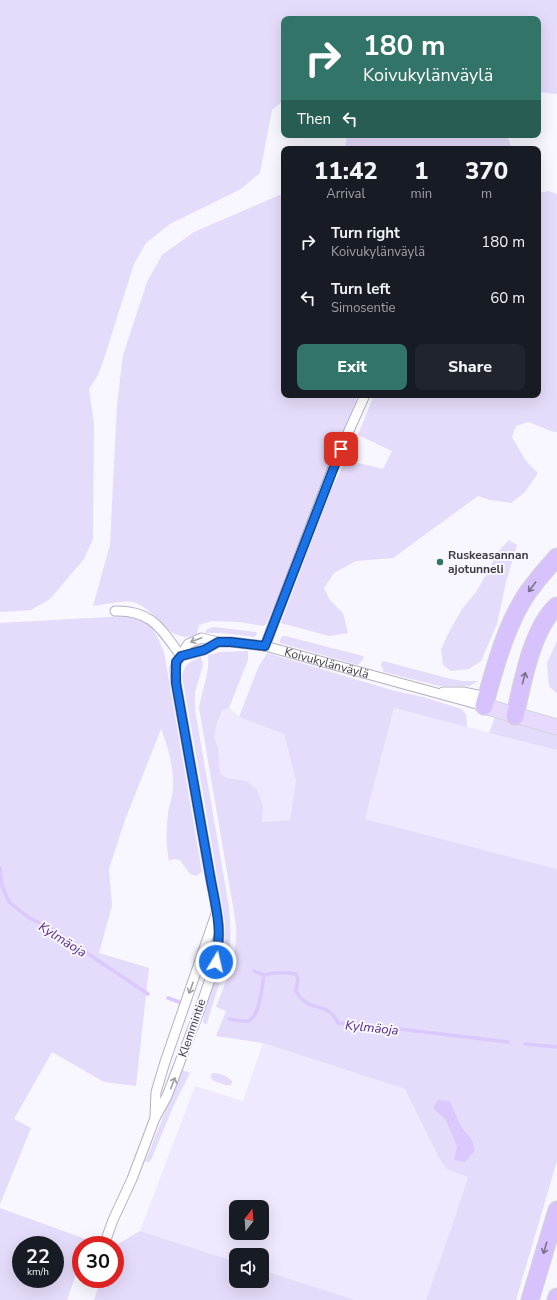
<!DOCTYPE html>
<meta charset="utf-8">
<style>
:root{--surface:#171b24;--page:#20242c;--text:#f1f3f6;--muted:#9ea1a6;--accent:#327568}
body{margin:0;font-family:"Nunito Sans",sans-serif;background:var(--page);color:var(--text);height:100vh;display:flex;flex-direction:column;font-size:15px;white-space:nowrap}
*{box-sizing:border-box;margin:0}
p{font-size:13px;color:var(--muted)}
.icon{flex:none;width:22px;height:22px;fill:none;stroke:currentColor;stroke-width:2;stroke-linecap:round;stroke-linejoin:round}
.map{position:relative;flex:1;overflow:hidden}
.panel{position:absolute;left:281px;top:146px;width:260px;height:252px;display:flex;flex-direction:column;background:var(--surface);border-radius:8px;box-shadow:0 4px 16px #0002}
.panel>*{flex:none}
.hud{position:absolute;left:281px;top:16px;width:260px;height:122px;border-radius:8px;box-shadow:0 4px 16px #0002;background:#327568;color:#fff;overflow:hidden}
.needle{width:26px;rotate:17deg}
.fabs{position:absolute;left:229px;top:1200px;display:grid;gap:8px}
.fabs a{display:grid;place-items:center;width:40px;height:40px;border-radius:8px;background:var(--surface);box-shadow:0 4px 16px #0002;font-size:20px}
.speed{position:absolute;left:12px;top:1236px;display:flex;gap:8px;font-size:20px;font-weight:700;text-align:center}
.speed>*{display:grid;place-content:center;width:52px;height:52px;border-radius:50%;background:var(--surface);box-shadow:0 4px 16px #0002;line-height:1}
.speed small{font-size:10px;font-weight:400}
.speed .limit{border:6px solid #d22;background:#fff;color:#111}
.pin{position:absolute;display:grid;place-items:center;width:34px;height:34px;color:#fff;margin:-17px;border-radius:8px;box-shadow:0 2px 6px #0006}
.me{position:absolute;width:44px;margin:-22px;rotate:9deg;stroke-linejoin:round;filter:drop-shadow(0 0 3px #0008)}
.turn{display:flex;align-items:center;gap:14px;height:84px;padding:0 16px;font-size:18px}
.turn .icon{width:52px;height:52px;stroke-width:2.5}
.turn b{display:block;font-size:28px;line-height:34px}
.then{display:flex;align-items:center;height:38px;padding:0 16px;background:#0003;gap:8px;font-size:15px}
.eta{display:flex;justify-content:space-evenly;align-items:center;height:68px;text-align:center}
.eta b{font-size:24px;font-weight:800;line-height:28px}
.cta{display:flex;gap:8px;margin-top:auto;padding:8px 16px}
.cta a{flex:1;height:46px;border-radius:8px;background:var(--accent);color:#fff;font-size:16px;font-weight:800;line-height:46px;text-align:center}
.cta a+a{background:var(--page);color:var(--text)}
ul{padding:0;list-style:none}
li{display:flex;align-items:center;gap:12px;height:56px;padding:0 16px}
li div{flex:1}
li b{display:block;font-size:15px}
li em{font-style:normal}
.map>svg:first-child{display:block}
.built{fill:#efe8fe;fill-rule:evenodd}
.green{fill:#e5dbfa;fill-rule:evenodd}
.water{fill:#dbc8fd}
.lines{fill:none;stroke-linecap:round;stroke-linejoin:round}
.stream{stroke:#dbc8fd;stroke-width:3.5}
.street-casing{stroke:#b6b0c3;stroke-width:11}
.primary-casing{stroke:#d5d4d6;stroke-width:17}
.highway-casing{stroke:#d5d4d6;stroke-width:19}
.street{stroke:#fff;stroke-width:9}
.primary{stroke:#e7dafe;stroke-width:15}
.highway{stroke:#d7c2fd;stroke-width:17}
.oneway{stroke:#7b718d}
.oneway2{stroke:#9e9da1}
.route-casing{stroke:#114b97;stroke-width:10}
.route{stroke:#1a73e8;stroke-width:7}
.poi-dot{fill:#327568;stroke:#f8f6fe;stroke-width:1.5}
.labels{text-anchor:middle;stroke-width:4;stroke-linejoin:round;paint-order:stroke}
.poi-label{font-size:12px;font-weight:bold;fill:#3e3b43;stroke:#f8f6fe;text-anchor:start}
.street-label{font-size:12px;fill:#3e3b43;stroke:#f8f6fe}
.water-label{font-size:13px;font-style:italic;fill:#572a8b;stroke:#f8f6fe}
</style>
<div class="map">
<svg width="557" height="1300" viewBox="0 0 557 1300">
<rect width="100%" height="100%" fill="#f8f6fe"/>
<path class="built" d="M229,708L239,717L284,734L296,781L290,820L262,822L263,806L247,781L228,778L220,774L218,748L214,737L217,723L224,710Z
M394,708L557,750V869L365,819Z
M263,1043L405,1089L439,1158L447,1169L468,1176L453,1223L426,1300H355L262,1270V1255H236V1262L140,1231L195,1086L243,1101ZM236,1207H262V1233H236Z"/>
<path class="green" d="M0,0H557V94L538,92V19H284V100L272,110L260,173L241,189L170,224L146,243L134,264L102,365L98,375L89,389L94,424L93,539L84,559L50,599L31,610L0,612Z
M347,135H507L512,149H345Z
M549,191L557,194V432H554L528,422L516,426L512,437L526,461L538,473L525,492L511,503L490,500L478,496L393,558L356,561L334,573L324,588L330,600L343,613L348,633L329,636L281,623L330,492L346,460L383,469L392,451L358,435L374,395H538V193Z
M284,193V395H358L323,481L286,582L266,624L264,626L239,622L212,621L199,625L197,634C168,647 157,608 133,602C128,600 100,605 93,606L110,545L117,405L123,355L147,282L162,255L194,232Z
M509,540L517,545L506,582L497,624L481,661L469,669L451,671L443,665L441,650L448,634L462,609L476,592L489,570L496,554Z
M125,616C151,620 154,628 164,652L202,872L196,876L190,874L180,860L174,859L169,861C166,845 166,830 168,814C169,805 173,796 173,787C174,769 168,746 161,729L125,820L109,869L112,906L99,953L149,968L136,1086L104,1082L52,1052L14,1119L31,1128L0,1204V623Z
M213,627L257,632L255,637L223,633H205L206,630Z
M282,636H285L363,656L364,658L358,665L280,643V640Z
M557,641V694L549,686L547,663Z
M248,651V660L229,708L223,710L217,723L214,737L218,748L220,774L228,778L247,781L257,790L263,806L262,822L290,820L296,781L284,734L239,717L258,668L267,653L395,691L423,697L461,709L466,714L467,727L394,708L365,819L557,869V1161L516,1300H426L453,1223L468,1177L447,1169L439,1158L405,1089L263,1043L216,1036L226,1011L216,1007C224,987 236,959 236,937C237,929 235,920 234,912L199,708C202,690 210,673 208,655L221,652ZM450,1101L461,1126L472,1140L457,1147L445,1119Z
M201,657L203,665L195,692V710L229,907C230,923 232,938 228,954C222,978 213,1000 207,1024L203,1023C204,1001 215,981 221,960C225,947 225,935 225,922L198,765L182,677C185,663 189,663 201,657Z
M383,661L451,679L462,681H478L470,686H439L384,672L381,664Z
M495,717L557,733V750L489,733Z
M182,1070L190,1073L173,1107L151,1160L149,1162H145L179,1077Z
M213,1073C220,1073 227,1076 232,1081L231,1085H225L212,1080L211,1075Z
M0,1208L88,1240L86,1245H81V1260L67,1300H0ZM21,1245H55V1279H21Z
M140,1231L236,1262V1281H262V1270L355,1300H94L101,1279H115V1246Z"/>
<path class="water" d="M438,1100L450,1101L461,1126L472,1140L475,1150L465,1162L454,1160L457,1147L452,1135L445,1119L433,1108Z"/>
<g class="lines">
<path class="stream" d="M0,868L2,886L9,902L29,918L53,929L64,941L75,945L148,994
M254,971L264,975
M168,998L179,1002
M229,1019C235,1020 242,1022 248,1021C260,1017 262,986 264,975C275,972 285,972 296,974L298,979L296,991C306,1011 323,1003 333,1015C335,1017 336,1021 338,1023L374,1026L508,1042
M525,1044L557,1047"/>
<g class="street-casing">
<g id="street">
<path d="M115,611C152,610 161,629 181,656"/>
<path d="M265,646L335,462L365,395"/>
<path d="M181,656L204,650L218,642"/>
<path d="M443,692H463L487,697"/>
<path d="M155,1116L156,1092L165,1062L216,914"/>
<path id="s1" d="M104,1245L113,1220L132,1179L155,1118L167,1096L197,1017L216,962C222,930 217,912 211,881L176,683L175,669L177,662L188,644L201,638L218,642H231L265,646L484,706"/>
</g>
</g>
<g class="primary-casing">
<path id="primary" d="M484,706L557,727"/>
</g>
<g class="highway-casing">
<path id="highway" d="M484,706C495,668 505,626 528,592C537,580 547,568 557,557
M515,716C522,684 532,628 557,606
M530,1300L557,1210
M556,1300L557,1297"/>
</g>
<use href="#street" class="street"/>
<use href="#primary" class="primary"/>
<use href="#highway" class="highway"/>
</g>
<defs><path id="oneway-shaft" d="M-6 0H5M1.5-3L5.5 0L1.5 3" fill="none" stroke-width="1.6" stroke-linecap="round" stroke-linejoin="round"/></defs>
<g class="oneway">
<use href="#oneway-shaft" transform="translate(532 587) rotate(127)"/>
<use href="#oneway-shaft" transform="translate(524 678) rotate(-75)"/>
<use href="#oneway-shaft" transform="translate(545 1248) rotate(107)"/>
</g>
<g class="oneway2">
<use href="#oneway-shaft" transform="translate(196 640) rotate(159)"/>
<use href="#oneway-shaft" transform="translate(191 988) rotate(110)"/>
<use href="#oneway-shaft" transform="translate(173 1083) rotate(-69)"/>
</g>
<g class="lines">
<g class="route-casing">
<path id="route" d="M216,962C222,930 217,912 211,881L176,683V662L181,656L204,650L218,642H231L265,646L341,449"/>
</g>
<use href="#route" class="route"/>
</g>
<circle class="poi-dot" cx="440" cy="562" r="4"/>
<g class="labels">
<g class="poi-label">
<text x="448" y="559">Ruskeasannan<tspan x="448" dy="14">ajotunneli</tspan></text>
</g>
<g class="street-label">
<text dy="4" stroke="none"><textPath href="#s1" startOffset="773">Koivukylänväylä</textPath></text>
<text transform="translate(192 1028) rotate(-71)" y="4">Klemmintie</text>
</g>
<g class="water-label">
<text transform="translate(63 939) rotate(32)" y="5">Kylmäoja</text>
<text transform="translate(372 1027) rotate(6)" y="5">Kylmäoja</text>
</g>
</g>
</svg>
<div class="fabs">
<a><svg class="needle" viewBox="-14 -14 28 28"><path d="M0-13l5 13h-10z" fill="#e53935"/><path d="M0 13l5-13h-10z" fill="#9ea1a6"/></svg></a>
<a><svg class="icon" aria-label="sound" viewBox="0 0 24 24"><path d="M4 9h4l5-4v14l-5-4H4zM17 9q2 3 0 6"/></svg></a>
</div>
<div class="speed"><div>22<small>km/h</small></div><div class="limit">30</div></div>
<div class="pin" style="left:341px;top:449px;background:#d93025"><svg class="icon" aria-label="arrive" viewBox="0 0 24 24"><path d="M6 21V4h12l-3 4 3 4H6"/></svg></div>
<svg class="me" style="left:216px;top:962px" viewBox="-20 -20 40 40"><circle r="17" fill="#1a73e8" stroke="#fff" stroke-width="3"/><path d="M0-11L8 9 0 5-8 9z" fill="#fff"/></svg>
<div class="hud">
<div class="turn"><svg class="icon" aria-label="right" viewBox="0 0 24 24"><path d="M7 20v-9h11M14 6l5 5-5 5"/></svg><div><b>180 m</b>Koivukylänväylä</div></div>
<div class="then">Then<svg class="icon" aria-label="left" viewBox="0 0 24 24"><path d="M17 20v-9H6M10 6l-5 5 5 5"/></svg></div>
</div>
<section class="panel">
<div class="eta">
<div><b>11:42</b><p>Arrival</p></div>
<div><b>1</b><p>min</p></div>
<div><b>370</b><p>m</p></div>
</div>
<ul>
<li><svg class="icon" aria-label="right" viewBox="0 0 24 24"><path d="M7 20v-9h11M14 6l5 5-5 5"/></svg><div><b>Turn right</b><p>Koivukylänväylä</p></div><em>180 m</em></li>
<li><svg class="icon" aria-label="left" viewBox="0 0 24 24"><path d="M17 20v-9H6M10 6l-5 5 5 5"/></svg><div><b>Turn left</b><p>Simosentie</p></div><em>60 m</em></li>
</ul>
<div class="cta"><a>Exit</a><a>Share</a></div>
</section>
</div>
